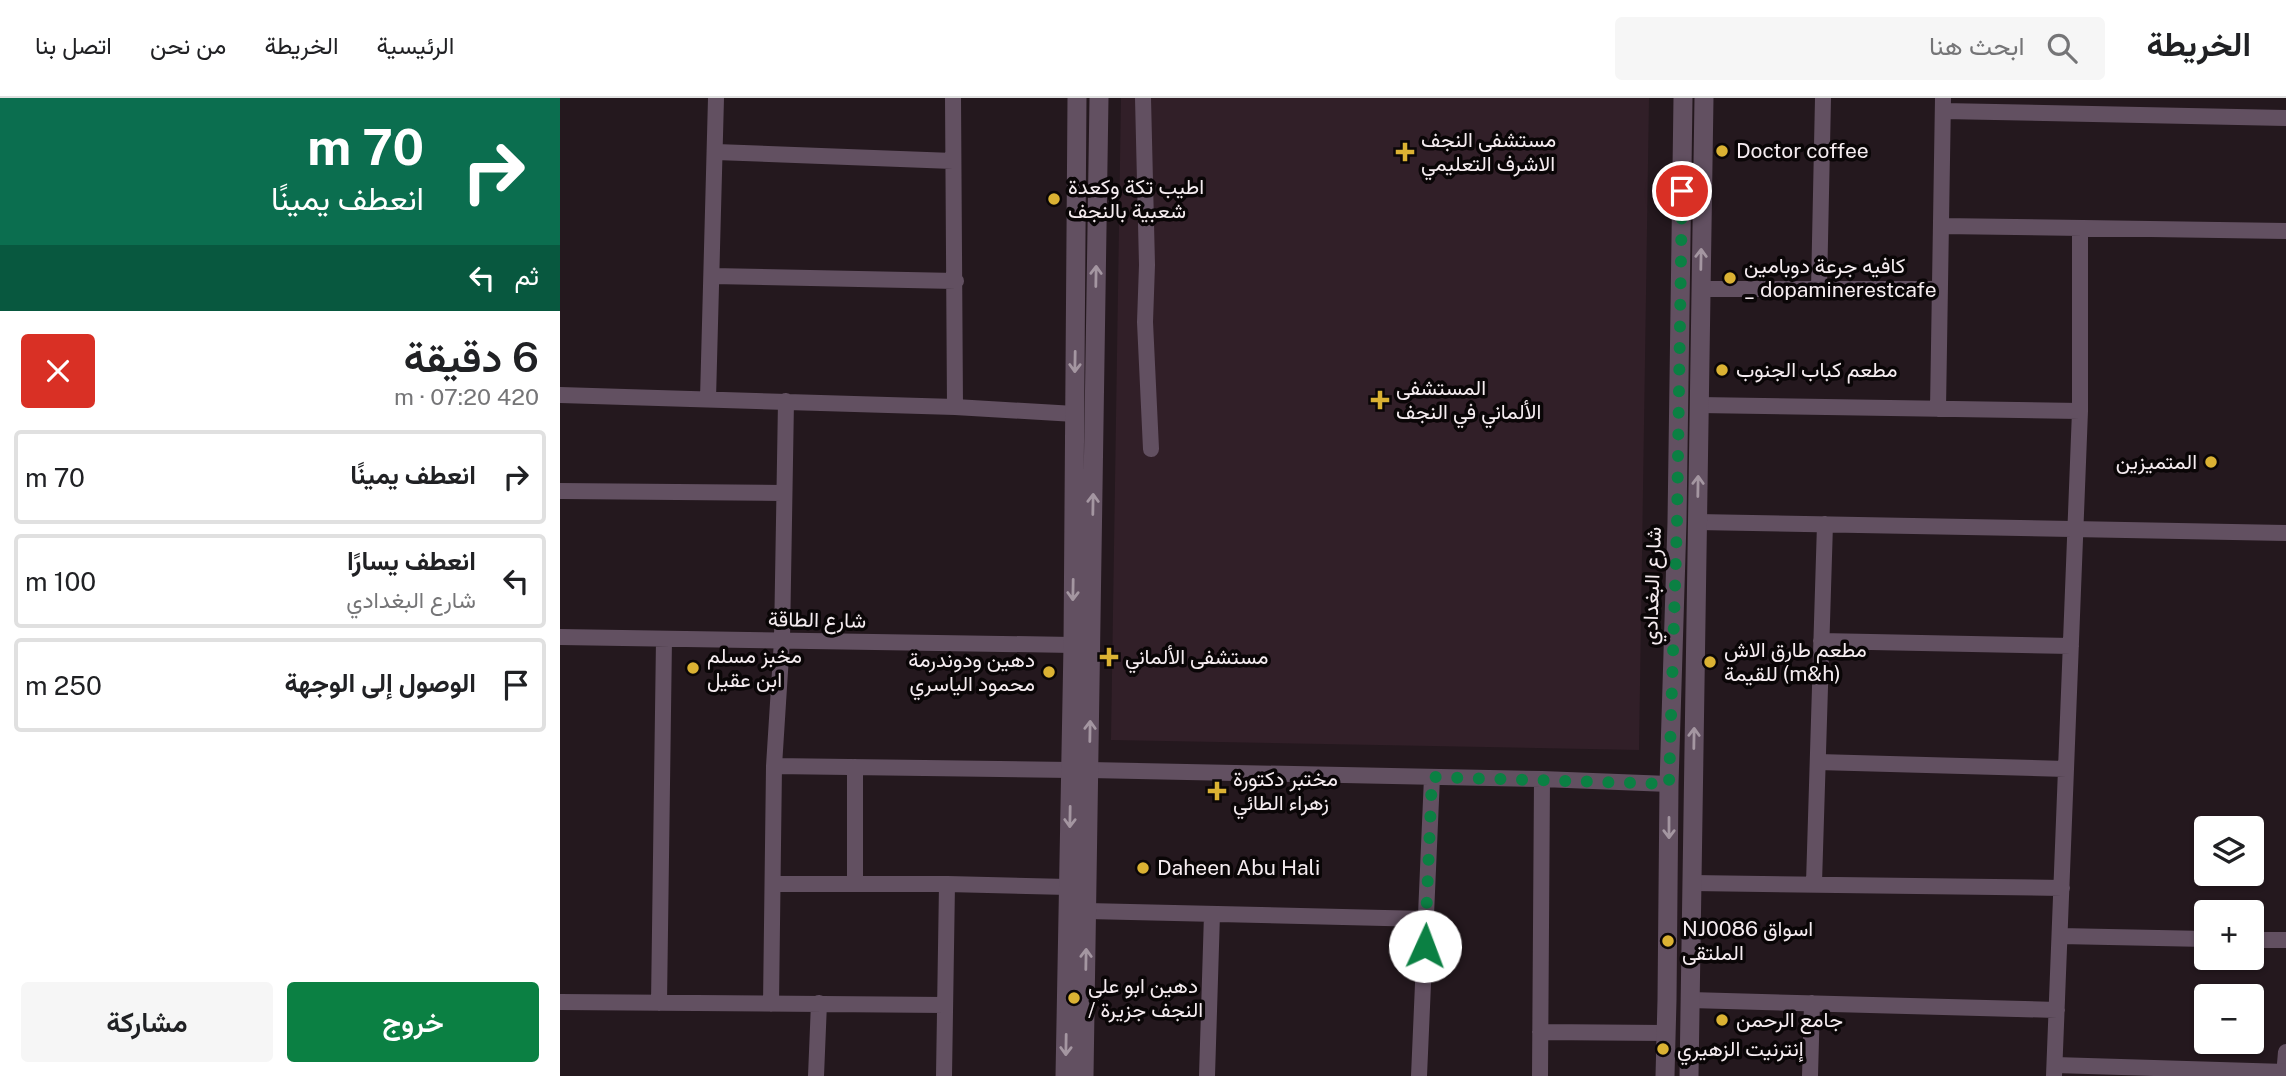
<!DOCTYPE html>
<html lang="ar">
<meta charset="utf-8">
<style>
:root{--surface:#fff;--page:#f6f6f6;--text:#202124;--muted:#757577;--line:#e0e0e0;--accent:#0b8043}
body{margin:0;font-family:"Public Sans",Vazirmatn,sans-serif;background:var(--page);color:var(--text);direction:rtl;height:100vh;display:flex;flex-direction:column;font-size:26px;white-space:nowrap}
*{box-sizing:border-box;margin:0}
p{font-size:23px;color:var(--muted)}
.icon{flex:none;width:38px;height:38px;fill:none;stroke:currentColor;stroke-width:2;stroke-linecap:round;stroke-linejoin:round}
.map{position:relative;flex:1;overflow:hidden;direction:ltr}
.side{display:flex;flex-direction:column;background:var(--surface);width:560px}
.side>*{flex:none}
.hud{background:#0b6e4f;color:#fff;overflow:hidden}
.controls{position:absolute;left:1634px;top:718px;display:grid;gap:14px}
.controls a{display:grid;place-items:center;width:70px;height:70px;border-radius:7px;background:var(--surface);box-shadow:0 2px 5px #0004;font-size:35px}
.pin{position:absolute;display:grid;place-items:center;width:60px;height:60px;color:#fff;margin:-30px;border:4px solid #fff;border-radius:50%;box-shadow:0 2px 7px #0007}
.me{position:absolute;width:77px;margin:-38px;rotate:2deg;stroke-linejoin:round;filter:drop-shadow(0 0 5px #0008)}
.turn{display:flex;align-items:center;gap:24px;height:147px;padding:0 21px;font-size:32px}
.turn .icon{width:91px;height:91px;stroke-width:2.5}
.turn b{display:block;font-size:49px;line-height:60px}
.then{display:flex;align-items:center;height:66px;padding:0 21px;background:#0003;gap:14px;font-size:26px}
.round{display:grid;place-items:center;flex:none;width:74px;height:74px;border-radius:7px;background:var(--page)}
.head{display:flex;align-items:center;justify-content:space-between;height:119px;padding:0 21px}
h1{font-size:42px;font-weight:600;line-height:52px}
.button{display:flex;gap:14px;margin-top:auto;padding:14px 21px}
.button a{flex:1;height:80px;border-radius:7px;background:var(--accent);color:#fff;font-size:28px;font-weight:600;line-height:80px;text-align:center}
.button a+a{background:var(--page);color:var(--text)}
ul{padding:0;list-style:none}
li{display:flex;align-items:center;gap:21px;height:94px;margin:0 14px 10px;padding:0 7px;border:4px solid var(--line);border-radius:7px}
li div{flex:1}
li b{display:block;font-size:26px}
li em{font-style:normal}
header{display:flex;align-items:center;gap:42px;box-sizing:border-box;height:98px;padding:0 35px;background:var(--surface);border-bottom:2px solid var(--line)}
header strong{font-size:33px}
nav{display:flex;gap:38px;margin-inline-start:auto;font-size:24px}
.search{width:490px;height:63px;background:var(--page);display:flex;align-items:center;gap:18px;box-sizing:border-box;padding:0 24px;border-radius:7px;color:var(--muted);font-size:26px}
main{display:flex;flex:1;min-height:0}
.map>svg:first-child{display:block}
.built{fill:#311f28}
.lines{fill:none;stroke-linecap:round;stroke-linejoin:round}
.minor{stroke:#625061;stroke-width:16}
.tertiary{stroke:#625061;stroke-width:19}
.oneway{stroke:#a496a1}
.route{stroke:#0b8043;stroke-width:12;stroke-dasharray:0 21.6}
.poi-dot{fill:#dbb233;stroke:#0a0607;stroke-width:2.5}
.labels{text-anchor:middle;stroke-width:7;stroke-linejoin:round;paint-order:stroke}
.poi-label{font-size:21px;fill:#f5ecf0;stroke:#0a0607;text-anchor:start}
.street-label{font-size:21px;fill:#f5ecf0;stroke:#0a0607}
</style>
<header>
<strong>الخريطة</strong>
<div class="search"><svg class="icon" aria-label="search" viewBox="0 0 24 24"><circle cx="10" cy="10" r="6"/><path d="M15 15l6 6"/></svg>ابحث هنا</div>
<nav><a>الرئيسية</a><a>الخريطة</a><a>من نحن</a><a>اتصل بنا</a></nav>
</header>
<main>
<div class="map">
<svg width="1726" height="978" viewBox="0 0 1726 978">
<rect width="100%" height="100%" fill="#24181e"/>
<path class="built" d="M561,0H1089L1079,652L551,642Z"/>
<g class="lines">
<path class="minor" d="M393,0L395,309
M583,0L587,167L585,224L591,351
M1383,13L1726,20
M156,54L393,63
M1381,128L1726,133
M152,178L396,183
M1141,191H1380
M1259,191L1263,0
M0,297L395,309L515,316
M148,301L156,0
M1139,307L1520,313
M1378,311L1383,0
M0,393L223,395
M1137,424L1726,435
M0,539L513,547
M1261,543L1511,548
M1258,664L1506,671
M214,668L511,672
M295,669V786
M529,672L982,681L1109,686
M1132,785L1502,790
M1254,785L1265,426
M213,786H387L508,789
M527,813L866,821
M1500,838L1647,841
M1692,842H1726
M1130,902L1497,912
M0,904L385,907
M99,905L104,541
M211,906L214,668L222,542L226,303
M980,934L1105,935
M1495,967L1726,974
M256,978L259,905
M384,978L387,786
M647,978L652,816
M859,978L872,679
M980,978L982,681
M1250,978L1252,905
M1494,978L1520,313V130
M1724,978L1726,954"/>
<path class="tertiary" d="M505,978L513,547L517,0
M524,978L539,0
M1105,978L1107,902L1109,686L1117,424L1123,0
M1129,978L1144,0"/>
</g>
<defs><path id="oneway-shaft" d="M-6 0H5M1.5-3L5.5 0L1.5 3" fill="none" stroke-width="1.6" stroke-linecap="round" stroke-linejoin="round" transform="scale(1.75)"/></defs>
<g class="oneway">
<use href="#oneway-shaft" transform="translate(1141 161) rotate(-89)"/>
<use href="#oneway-shaft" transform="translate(536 178) rotate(-89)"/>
<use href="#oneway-shaft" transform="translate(515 264) rotate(91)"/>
<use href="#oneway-shaft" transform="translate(1138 388) rotate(-89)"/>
<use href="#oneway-shaft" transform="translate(533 406) rotate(-89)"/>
<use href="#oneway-shaft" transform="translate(513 492) rotate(91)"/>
<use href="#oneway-shaft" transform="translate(530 633) rotate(-89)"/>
<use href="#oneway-shaft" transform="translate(1134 640) rotate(-89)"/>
<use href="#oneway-shaft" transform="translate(510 719) rotate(91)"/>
<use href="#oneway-shaft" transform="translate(1109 730) rotate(90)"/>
<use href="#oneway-shaft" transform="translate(526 861) rotate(-89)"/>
<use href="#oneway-shaft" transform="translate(506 947) rotate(91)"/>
</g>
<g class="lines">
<path class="route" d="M865,848L872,679L1109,686L1117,424L1122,93"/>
</g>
<g class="poi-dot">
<circle cx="1162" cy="53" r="7"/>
<path d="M841.5 43.5h7v7h7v7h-7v7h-7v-7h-7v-7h7z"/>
<circle cx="494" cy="101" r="7"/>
<circle cx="1170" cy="180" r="7"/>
<circle cx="1162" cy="272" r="7"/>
<path d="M816.5 291.5h7v7h7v7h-7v7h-7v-7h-7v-7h7z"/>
<circle cx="1651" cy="364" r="7"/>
<path d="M545.5 548.5h7v7h7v7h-7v7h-7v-7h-7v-7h7z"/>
<circle cx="1150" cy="564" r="7"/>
<circle cx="133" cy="570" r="7"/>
<circle cx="489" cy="574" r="7"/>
<path d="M653.5 682.5h7v7h7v7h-7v7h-7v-7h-7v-7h7z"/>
<circle cx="583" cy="770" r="7"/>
<circle cx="1108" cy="843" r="7"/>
<circle cx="514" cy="900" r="7"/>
<circle cx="1162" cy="922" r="7"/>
<circle cx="1103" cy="951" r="7"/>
</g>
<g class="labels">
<g class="poi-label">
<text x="861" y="49">مستشفى النجف<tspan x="861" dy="24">الاشرف التعليمي</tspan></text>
<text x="1176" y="60">Doctor coffee</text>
<text x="508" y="96">اطيب تكة وكعدة<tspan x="508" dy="24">شعبية بالنجف</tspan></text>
<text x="1184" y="175">كافيه جرعة دوبامين<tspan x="1184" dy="24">_ dopaminerestcafe</tspan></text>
<text x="1176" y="279">مطعم كباب الجنوب</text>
<text x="836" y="297">المستشفى<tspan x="836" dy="24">الألماني في النجف</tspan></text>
<text x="1637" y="371" text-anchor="end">المتميزين</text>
<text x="1164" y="559">مطعم طارق الاش<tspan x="1164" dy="24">للقيمة (m&amp;h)</tspan></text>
<text x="147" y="565">مخبز مسلم<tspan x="147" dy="24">ابن عقيل</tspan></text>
<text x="565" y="566">مستشفى الألماني</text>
<text x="475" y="569" text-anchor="end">دهين ودوندرمة<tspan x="475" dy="24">محمود الياسري</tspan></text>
<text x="673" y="688">مختبر دكتورة<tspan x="673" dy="24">زهراء الطائي</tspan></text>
<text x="597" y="777">Daheen Abu Hali</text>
<text x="1122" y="838">NJ0086 اسواق<tspan x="1122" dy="24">الملتقى</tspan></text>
<text x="528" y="895">دهين ابو علي<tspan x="528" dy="24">/ النجف جزيرة</tspan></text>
<text x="1176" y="929">جامع الرحمن</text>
<text x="1117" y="958">إنترنيت الزهيري</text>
</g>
<g class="street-label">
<text transform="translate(1092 488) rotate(-88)" y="7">شارع البغدادي</text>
<text transform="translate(257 522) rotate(1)" y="7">شارع الطاقة</text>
</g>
</g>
</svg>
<div class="controls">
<a><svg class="icon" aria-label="layers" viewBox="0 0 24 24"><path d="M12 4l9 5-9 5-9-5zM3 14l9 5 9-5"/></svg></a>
<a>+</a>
<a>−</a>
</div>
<div class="pin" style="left:1122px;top:93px;background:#d93025"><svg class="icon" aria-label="arrive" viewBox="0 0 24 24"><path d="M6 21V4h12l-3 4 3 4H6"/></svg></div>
<svg class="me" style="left:865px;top:848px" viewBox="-20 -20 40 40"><circle r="19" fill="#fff"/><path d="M0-13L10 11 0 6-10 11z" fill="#0b8043"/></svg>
</div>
<section class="side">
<div class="hud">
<div class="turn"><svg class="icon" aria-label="right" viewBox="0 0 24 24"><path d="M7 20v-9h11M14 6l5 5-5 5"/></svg><div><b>70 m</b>انعطف يمينًا</div></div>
<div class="then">ثم<svg class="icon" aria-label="left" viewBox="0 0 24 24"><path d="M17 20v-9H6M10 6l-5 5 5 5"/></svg></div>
</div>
<div class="head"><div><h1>6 دقيقة</h1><p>420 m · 07:20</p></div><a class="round" style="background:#d93025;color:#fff"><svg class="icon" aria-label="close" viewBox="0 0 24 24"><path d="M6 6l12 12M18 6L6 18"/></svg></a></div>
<ul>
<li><svg class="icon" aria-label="right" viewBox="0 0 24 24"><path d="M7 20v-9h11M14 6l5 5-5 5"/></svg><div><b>انعطف يمينًا</b></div><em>70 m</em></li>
<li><svg class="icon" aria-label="left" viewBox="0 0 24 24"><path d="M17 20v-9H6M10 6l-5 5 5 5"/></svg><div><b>انعطف يسارًا</b><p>شارع البغدادي</p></div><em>100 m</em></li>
<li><svg class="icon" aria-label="arrive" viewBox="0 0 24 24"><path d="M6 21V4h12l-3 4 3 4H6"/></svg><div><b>الوصول إلى الوجهة</b></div><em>250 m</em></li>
</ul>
<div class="button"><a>خروج</a><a>مشاركة</a></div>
</section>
</main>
